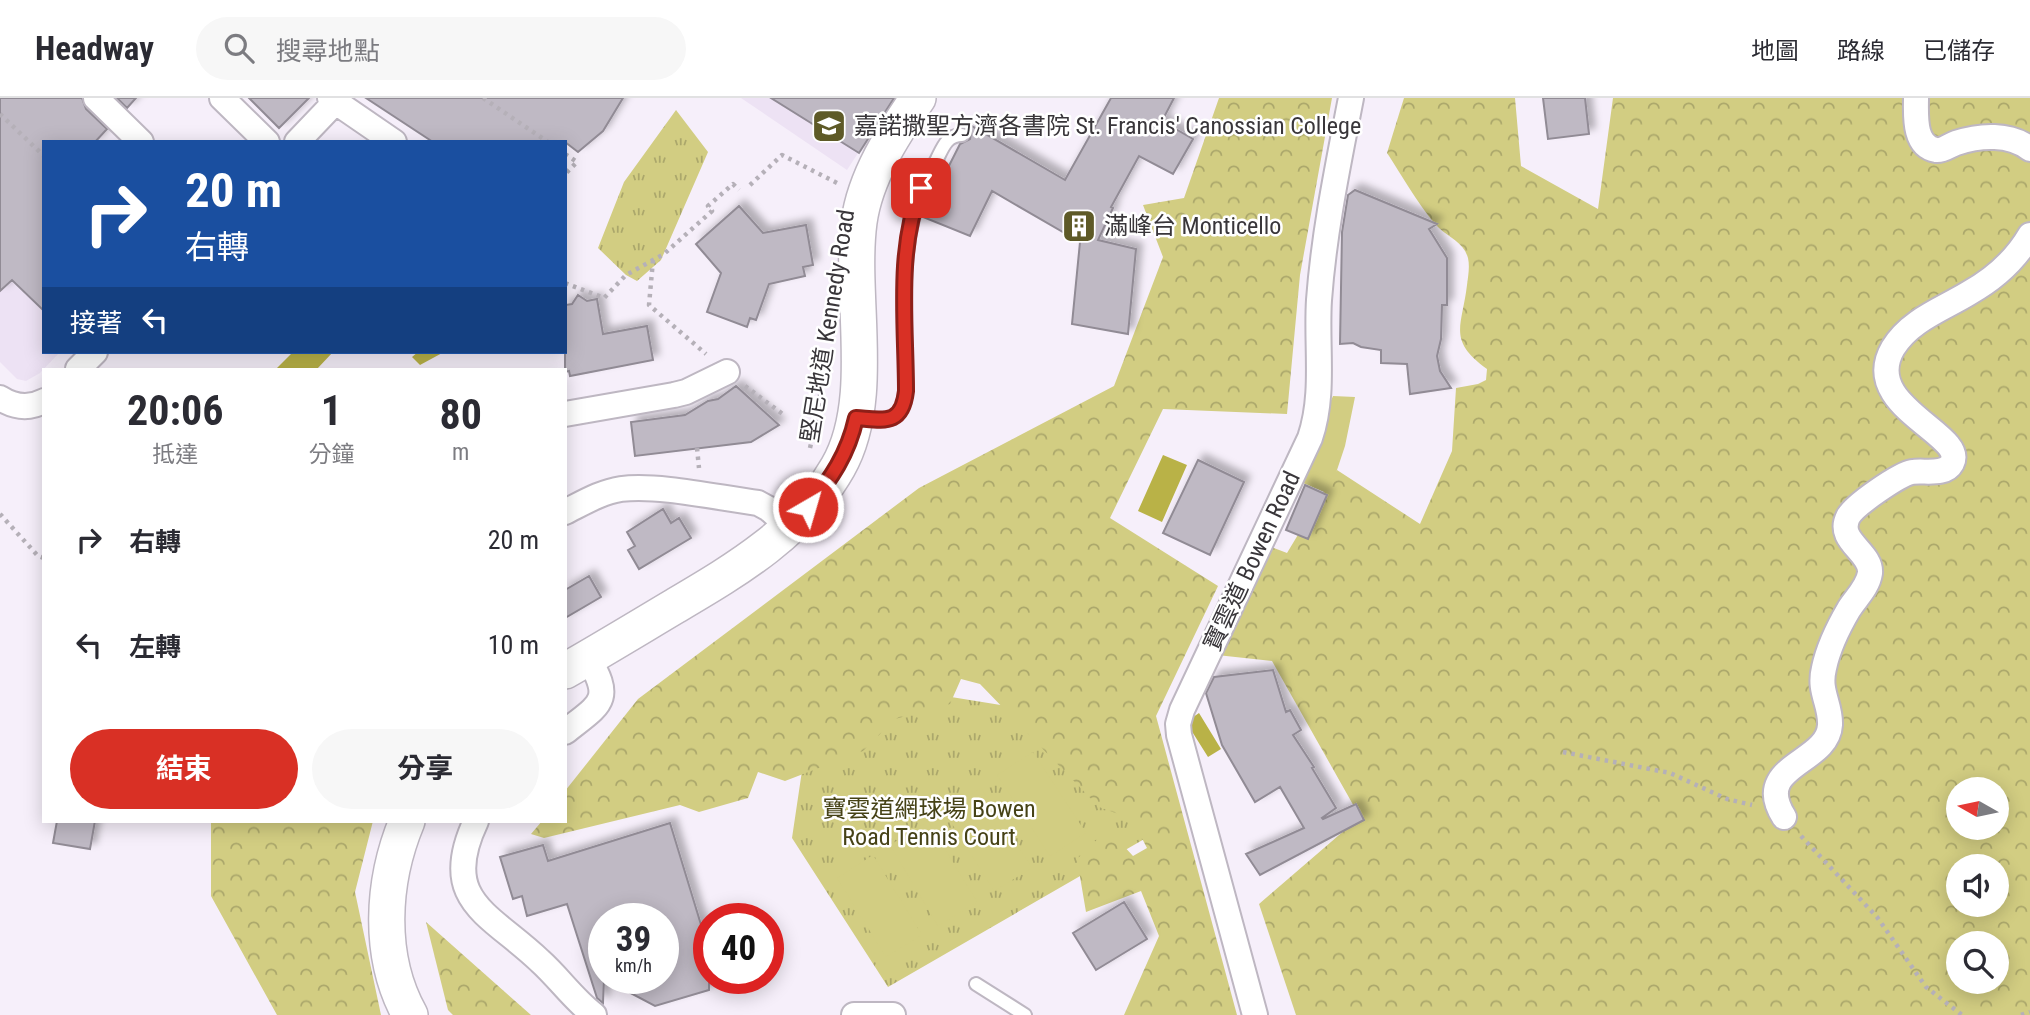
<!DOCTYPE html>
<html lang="zh-TW">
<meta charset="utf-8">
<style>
:root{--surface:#fff;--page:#f7f7f7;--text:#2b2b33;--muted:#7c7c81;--line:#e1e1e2;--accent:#d93025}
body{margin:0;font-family:"Roboto Condensed","Noto Sans TC",sans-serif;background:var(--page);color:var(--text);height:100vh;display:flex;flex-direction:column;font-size:26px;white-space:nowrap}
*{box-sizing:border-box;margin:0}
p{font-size:23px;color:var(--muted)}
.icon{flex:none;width:38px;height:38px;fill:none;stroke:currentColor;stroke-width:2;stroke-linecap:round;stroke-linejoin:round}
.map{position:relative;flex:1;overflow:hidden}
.side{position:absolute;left:42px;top:270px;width:525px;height:455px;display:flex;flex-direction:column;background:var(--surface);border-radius:0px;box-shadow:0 4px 18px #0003}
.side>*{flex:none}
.guide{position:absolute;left:42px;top:42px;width:525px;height:214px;border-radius:0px;box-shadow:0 4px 18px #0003;background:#1a4fa0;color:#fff;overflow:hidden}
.needle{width:46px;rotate:279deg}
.fabs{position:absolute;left:1946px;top:679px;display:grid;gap:14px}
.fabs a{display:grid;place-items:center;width:63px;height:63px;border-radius:50%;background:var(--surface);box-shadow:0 4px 18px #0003;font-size:35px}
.speed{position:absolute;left:588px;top:805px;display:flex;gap:14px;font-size:35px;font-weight:700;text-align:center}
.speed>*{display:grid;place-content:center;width:91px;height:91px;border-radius:50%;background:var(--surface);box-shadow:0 4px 18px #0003;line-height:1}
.speed small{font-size:18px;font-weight:400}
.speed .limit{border:10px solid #d22;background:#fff;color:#111}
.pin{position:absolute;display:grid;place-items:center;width:60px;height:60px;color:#fff;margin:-30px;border-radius:14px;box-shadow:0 4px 10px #0006}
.me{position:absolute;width:77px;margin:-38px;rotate:38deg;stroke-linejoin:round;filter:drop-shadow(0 0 5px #0008)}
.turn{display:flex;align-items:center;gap:24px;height:147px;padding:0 28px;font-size:32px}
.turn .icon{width:91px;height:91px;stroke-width:2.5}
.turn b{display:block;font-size:49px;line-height:60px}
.then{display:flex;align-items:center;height:66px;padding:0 28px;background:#0003;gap:14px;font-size:26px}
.eta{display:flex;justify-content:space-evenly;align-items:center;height:119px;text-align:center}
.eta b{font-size:42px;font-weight:700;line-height:49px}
.action{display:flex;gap:14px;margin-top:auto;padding:14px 28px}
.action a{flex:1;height:80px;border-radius:42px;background:var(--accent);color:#fff;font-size:28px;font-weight:700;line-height:80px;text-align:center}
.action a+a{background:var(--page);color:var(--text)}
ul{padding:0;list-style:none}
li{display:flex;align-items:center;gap:21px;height:105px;padding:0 28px}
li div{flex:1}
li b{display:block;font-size:26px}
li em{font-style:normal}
header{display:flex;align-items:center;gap:42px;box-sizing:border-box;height:98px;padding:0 35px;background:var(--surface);border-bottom:2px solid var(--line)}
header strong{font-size:33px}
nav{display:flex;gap:38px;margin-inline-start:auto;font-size:24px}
.search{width:490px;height:63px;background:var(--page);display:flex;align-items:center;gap:18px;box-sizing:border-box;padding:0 24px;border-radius:38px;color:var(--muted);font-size:26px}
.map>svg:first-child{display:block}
.built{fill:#ede2f4}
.grass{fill:url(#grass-tufts)}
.forest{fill:url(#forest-crowns);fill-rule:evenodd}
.garden{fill:#d2cd82}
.water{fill:#b9b247}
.building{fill:#bfb9c4;stroke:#918b95;stroke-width:2;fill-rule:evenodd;filter:url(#shadow)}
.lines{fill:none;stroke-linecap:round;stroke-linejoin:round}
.lane-casing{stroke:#beb7c2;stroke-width:16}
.street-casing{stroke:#beb7c2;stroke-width:28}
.secondary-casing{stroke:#beb7c2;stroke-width:38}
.path{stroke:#b5b0b8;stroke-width:4.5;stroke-dasharray:3.5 5;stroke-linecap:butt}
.lane{stroke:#fff;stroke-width:12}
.street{stroke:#fff;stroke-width:24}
.secondary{stroke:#fff;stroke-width:35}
.route-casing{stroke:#8d1f18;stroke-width:18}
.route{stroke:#d93025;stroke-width:12}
.labels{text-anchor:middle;stroke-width:5;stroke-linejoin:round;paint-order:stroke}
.poi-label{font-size:24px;fill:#39363a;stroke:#fff;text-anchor:start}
.street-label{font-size:24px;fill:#39363a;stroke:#fff}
.park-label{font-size:24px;fill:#464216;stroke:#fff}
</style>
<header>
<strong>Headway</strong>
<div class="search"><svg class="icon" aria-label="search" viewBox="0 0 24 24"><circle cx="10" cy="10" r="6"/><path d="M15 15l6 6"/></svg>搜尋地點</div>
<nav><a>地圖</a><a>路線</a><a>已儲存</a></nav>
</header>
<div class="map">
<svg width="2030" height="917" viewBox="0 0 2030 917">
<defs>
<pattern id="grass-tufts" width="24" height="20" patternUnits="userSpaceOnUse" patternTransform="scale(1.75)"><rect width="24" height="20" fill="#d2cd82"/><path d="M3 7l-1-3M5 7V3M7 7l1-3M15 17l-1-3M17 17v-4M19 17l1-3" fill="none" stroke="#aba76b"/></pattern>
<pattern id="forest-crowns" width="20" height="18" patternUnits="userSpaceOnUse" patternTransform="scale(1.75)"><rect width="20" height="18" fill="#d2cd82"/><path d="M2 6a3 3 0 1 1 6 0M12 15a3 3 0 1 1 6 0" fill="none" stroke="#aba76b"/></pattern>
<filter id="shadow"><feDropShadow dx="6" dy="-6" stdDeviation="3.5" flood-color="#0004"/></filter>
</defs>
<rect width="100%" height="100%" fill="#f6effa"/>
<path class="built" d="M741,0H894L847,72Z
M0,11L44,55V254H60L40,275L26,283L17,281L0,264Z"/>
<path class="grass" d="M676,12L708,54L661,162L637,183L626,177L598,150L624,84Z
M945,598L1013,609L1153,736L888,889L792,740L803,666L857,615Z"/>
<path class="forest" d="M1219,0H1332L1300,177L1287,316L1163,311L1110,420L1218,488L1156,618L1237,917H1124L1159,838L1141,793L1086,814L1077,761L1108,731L1133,758L1147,750L1132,721L1099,709L980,586L961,581L950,606L895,621L863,653L785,683L758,674L748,700L699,714L680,707L544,740L531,736L542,723H565V693L638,601L919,390L1114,288L1163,159L1143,107L1184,100Z
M1404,0H1515L1521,68L1598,111L1613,0H2030V917H1296L1259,806L1360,719L1272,563L1217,557L1269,448L1287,455L1337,372L1420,426L1452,353L1456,290L1478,286L1486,282L1487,271C1447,242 1462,229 1467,187C1468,179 1470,169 1468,160C1464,145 1450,140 1439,130C1422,113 1401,76 1387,55ZM1958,691H1997V730H1958ZM1958,768H1997V807H1958ZM1958,845H1997V884H1958Z
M211,723H373L355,794L381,917H277L211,798Z
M426,824L531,917H453L448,912Z"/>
<path class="garden" d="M1333,298L1355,299L1345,348L1329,396L1296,382Z
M1033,654L1086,735L1050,758L997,677Z
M981,690L1032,770L994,793L944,713Z
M928,723L977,804L938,828L890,747Z
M873,757L922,837L886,859L837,780Z"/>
<path class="water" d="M293,254H333L317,271H276Z
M418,254H444L420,267L412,259Z
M1163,357L1187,367L1162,424L1138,413Z
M1199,615L1221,651L1208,659L1186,624Z"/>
<path class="building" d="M0,0H82L86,11L107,31L95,44H44V213L12,182L0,193Z
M117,0H136L127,10Z
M249,0H309L279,30Z
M366,0H623L603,33L578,54L565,44H433Z
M771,0H894L859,55Z
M1111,0H1174L1162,23L1193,41L1173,76L1139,58L1111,109L1113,110L1098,142L1136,151L1128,236L1072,226L1080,144L992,93L970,138L923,119L960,46L970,41L971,35L968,31L970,27L1065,82Z
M1543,0H1585L1589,36L1548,41Z
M1355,92L1437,126L1429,131L1447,160V207H1442L1441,241L1437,258L1440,273L1451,290L1410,296L1407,266L1381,265V252L1361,249L1353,245L1340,246L1342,134L1348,97Z
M739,108L763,135L806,127L813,167L803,169L805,178L769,186L756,222L750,220L747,229L707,214L721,175L696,146Z
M578,197L587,203L597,201L603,236L647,228L653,262L570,278L569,273L565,274V207L572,206Z
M736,288L779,327L751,344L635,358L631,324L685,317L708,303L718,301Z
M1198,362L1244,384L1210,457L1163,435Z
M1305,387L1327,397L1308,441L1286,432Z
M663,411L671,425L679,420L691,440L639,471L628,452L635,448L627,434Z
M589,478L601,499L565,520V492Z
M1273,572L1286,614L1290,612L1301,632L1293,637L1314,669L1312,670L1336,710L1322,720L1323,721L1356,706L1364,722L1260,777L1246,756L1304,730L1280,689L1255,704L1222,647L1206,595L1214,579Z
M57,723H95L90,751L53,745Z
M670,725L709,853V892L655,908L604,881L603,905L597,900L567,806L527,818L522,798L513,801L500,759L543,747L548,763ZM604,821H663V880H604Z
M1124,804L1147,841L1096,872L1073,835Z"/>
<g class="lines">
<g class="lane-casing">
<path id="lane" d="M856,320C884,322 902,328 906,293C906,212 894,134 937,61C943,49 947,37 962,37
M976,886L1025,917"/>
</g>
<g class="street-casing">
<path id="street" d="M96,0L141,44
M222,0L267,44
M330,0L394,44
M1916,0C1916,16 1913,48 1936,52C1943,53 1950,47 1956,45C1980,37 2010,35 2030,51
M297,44L339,0
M78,271L95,254
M0,300C14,309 29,311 44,303
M565,316L674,297L686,294L727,274
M565,414C583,405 601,394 621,391C658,386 719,400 758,405L769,411L789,429
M565,634C600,606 614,603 588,560
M1784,719C1751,667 1828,666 1830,627C1831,606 1818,594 1824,570C1828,551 1839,528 1849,511C1856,500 1868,489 1870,475C1872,454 1836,443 1848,419C1854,407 1900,376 1912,374C1924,372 1945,378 1952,365C1967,336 1859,308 1893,250C1910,222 1943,211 1969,195C1994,181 2016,161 2030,137
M476,723C438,803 491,816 540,863C559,880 573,901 594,917
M854,917H893
M1255,917L1179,637L1178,626L1182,612L1310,340C1325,296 1316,248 1319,202C1324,134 1338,67 1351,0"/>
</g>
<g class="secondary-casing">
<path id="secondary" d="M565,573C602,552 638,530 675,508C736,472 801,434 838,369C877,301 849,199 859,124C865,79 893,36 918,0
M407,723C382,783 377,858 410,917"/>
</g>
<path class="path" d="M483,0L548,44
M0,16L44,58
M565,56L577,64L565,76
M750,87L782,57L839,86
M653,162L649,207L706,256
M565,185L604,200L626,177L664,156L712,113L708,108L733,86L739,92
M745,288L784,317
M697,350L699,370
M810,350L818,315L825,252
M0,416L38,458L44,460
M1563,654L1670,675L1727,701L1752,707
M1801,738L1877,819L1926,889L1962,917
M2021,917L2030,914"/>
<use href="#lane" class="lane"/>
<use href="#street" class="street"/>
<use href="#secondary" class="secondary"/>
</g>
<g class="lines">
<g class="route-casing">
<path id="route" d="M808,409C831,381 848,356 856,320C884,322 902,328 906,293C906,227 896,153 921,90"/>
</g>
<use href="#route" class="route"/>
</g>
<defs>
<g id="school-square" transform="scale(1.75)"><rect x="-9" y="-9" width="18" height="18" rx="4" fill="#5e5a27" stroke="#fff"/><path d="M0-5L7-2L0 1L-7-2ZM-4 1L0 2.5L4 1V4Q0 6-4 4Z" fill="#fff"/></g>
<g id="building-square" transform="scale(1.75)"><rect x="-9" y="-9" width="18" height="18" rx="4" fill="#5e5a27" stroke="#fff"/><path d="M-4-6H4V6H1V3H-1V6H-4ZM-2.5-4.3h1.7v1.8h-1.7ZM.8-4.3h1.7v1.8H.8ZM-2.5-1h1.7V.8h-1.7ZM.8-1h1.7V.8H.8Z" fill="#fff"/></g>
</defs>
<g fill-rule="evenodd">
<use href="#school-square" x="829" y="28"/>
<use href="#building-square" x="1079" y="128"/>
</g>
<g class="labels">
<g class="poi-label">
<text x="854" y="36">嘉諾撒聖方濟各書院 St. Francis' Canossian College</text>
<text x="1104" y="136">滿峰台 Monticello</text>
</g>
<g class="street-label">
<text transform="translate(828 228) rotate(-81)" y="8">堅尼地道 Kennedy Road</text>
<text transform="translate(1252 463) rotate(-65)" y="8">寶雲道 Bowen Road</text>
</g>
<g class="park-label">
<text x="929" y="719">寶雲道網球場 Bowen<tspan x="929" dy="28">Road Tennis Court</tspan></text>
</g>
</g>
</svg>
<div class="fabs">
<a><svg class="needle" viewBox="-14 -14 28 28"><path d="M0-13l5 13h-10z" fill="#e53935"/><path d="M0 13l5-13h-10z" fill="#7c7c81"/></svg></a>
<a><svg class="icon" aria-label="sound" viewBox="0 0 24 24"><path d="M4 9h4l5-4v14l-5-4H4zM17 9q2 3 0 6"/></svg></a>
<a><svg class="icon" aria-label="search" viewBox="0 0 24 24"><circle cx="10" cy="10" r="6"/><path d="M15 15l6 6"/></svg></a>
</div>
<div class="speed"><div>39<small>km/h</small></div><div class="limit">40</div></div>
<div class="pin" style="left:921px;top:90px;background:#d93025"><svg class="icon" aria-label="arrive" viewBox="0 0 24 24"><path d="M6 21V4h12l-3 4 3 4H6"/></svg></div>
<svg class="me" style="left:808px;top:409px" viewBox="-20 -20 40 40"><circle r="17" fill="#d93025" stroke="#fff" stroke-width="3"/><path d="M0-11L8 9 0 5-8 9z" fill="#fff"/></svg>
<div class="guide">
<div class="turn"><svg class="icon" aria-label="right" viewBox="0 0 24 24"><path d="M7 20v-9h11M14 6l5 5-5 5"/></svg><div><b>20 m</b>右轉</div></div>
<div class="then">接著<svg class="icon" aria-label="left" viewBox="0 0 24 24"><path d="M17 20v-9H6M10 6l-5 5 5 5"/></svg></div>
</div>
<section class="side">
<div class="eta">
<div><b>20:06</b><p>抵達</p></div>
<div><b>1</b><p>分鐘</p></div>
<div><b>80</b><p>m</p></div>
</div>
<ul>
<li><svg class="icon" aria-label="right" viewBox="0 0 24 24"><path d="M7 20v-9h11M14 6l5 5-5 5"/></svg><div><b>右轉</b></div><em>20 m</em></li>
<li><svg class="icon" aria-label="left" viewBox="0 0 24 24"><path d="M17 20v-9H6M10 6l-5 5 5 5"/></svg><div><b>左轉</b></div><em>10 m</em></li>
</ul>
<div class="action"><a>結束</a><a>分享</a></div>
</section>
</div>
